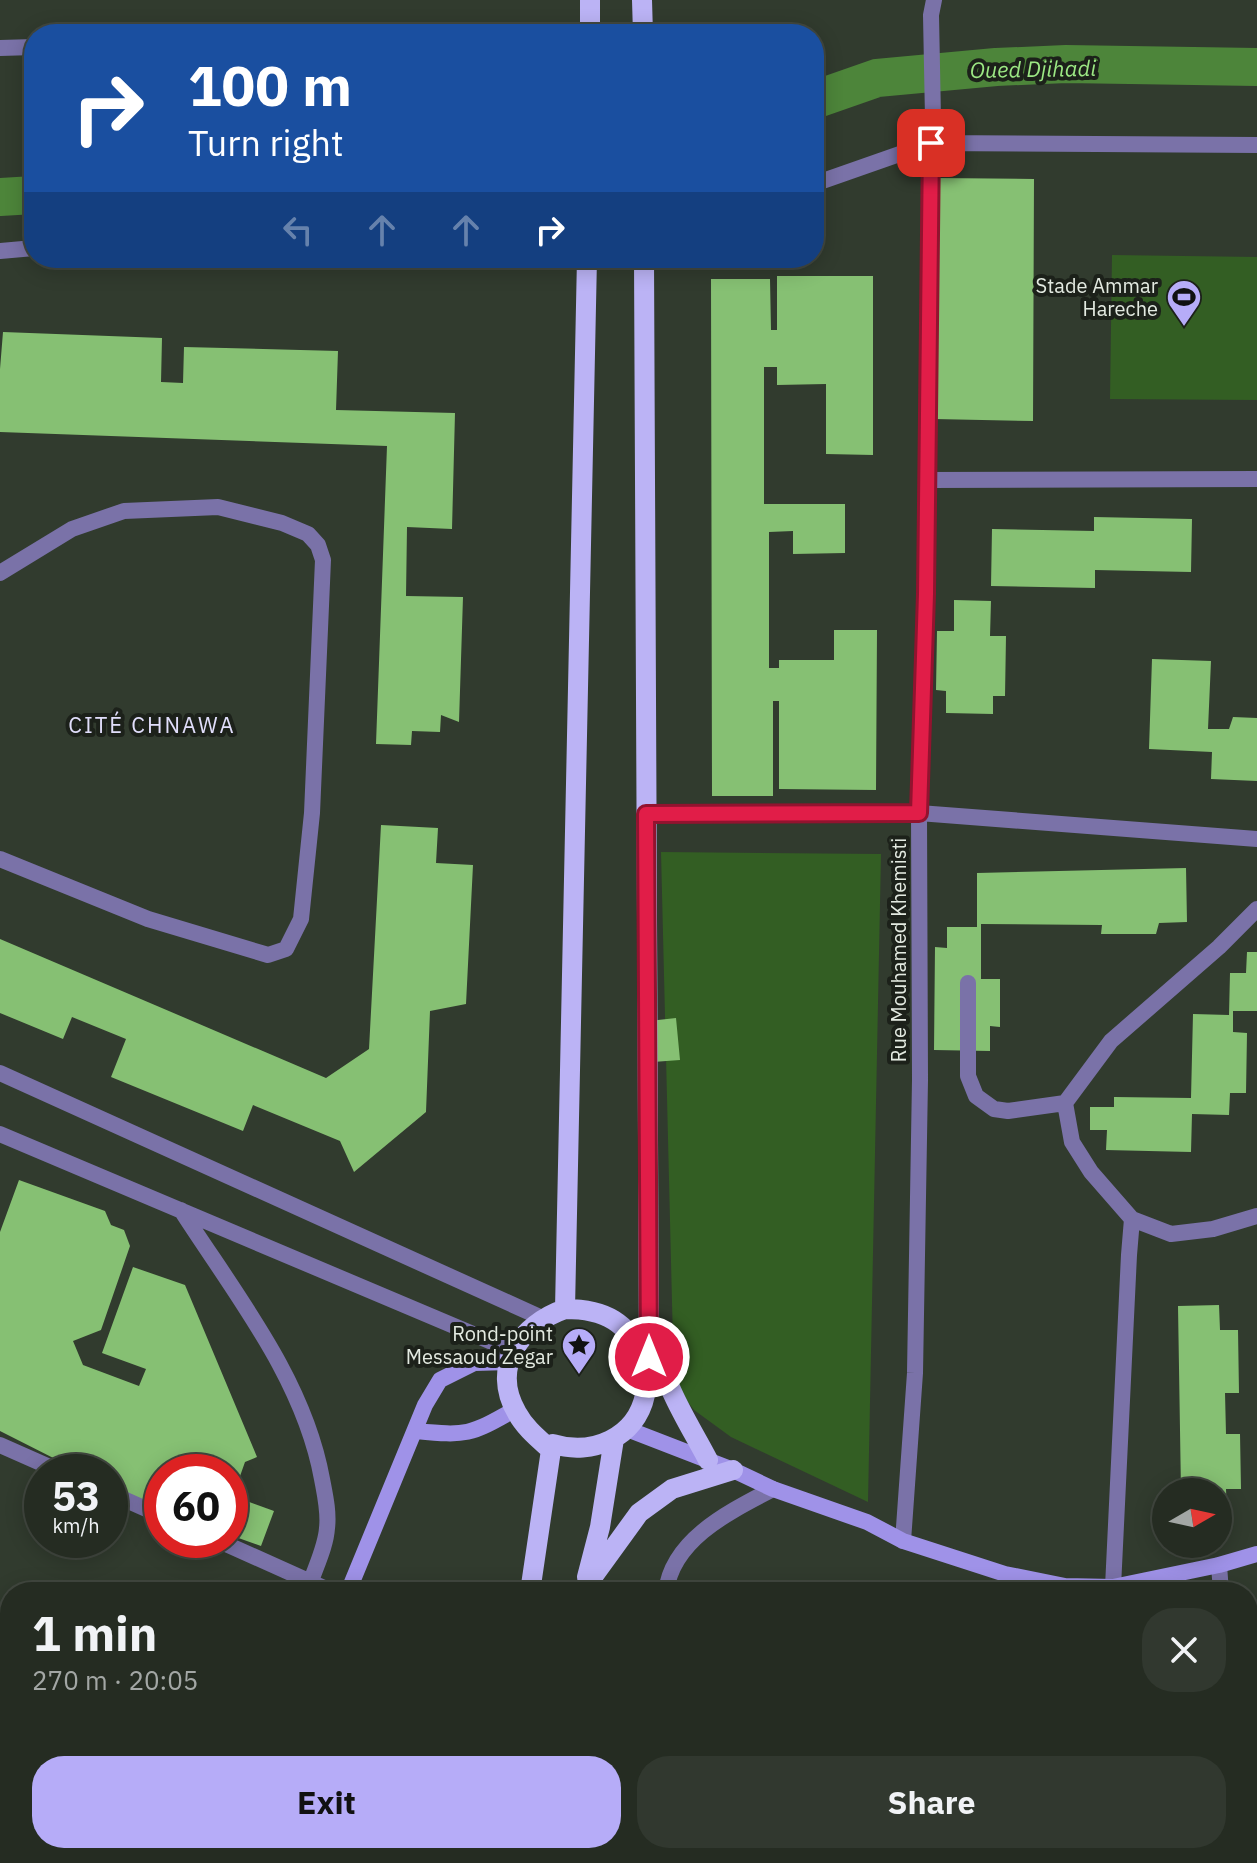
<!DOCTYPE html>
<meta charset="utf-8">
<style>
:root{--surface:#252c22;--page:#31382f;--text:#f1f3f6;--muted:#a3a7a5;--line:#424840;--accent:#b6acf8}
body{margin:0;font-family:"IBM Plex Sans",sans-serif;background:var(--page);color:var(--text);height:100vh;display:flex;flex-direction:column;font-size:30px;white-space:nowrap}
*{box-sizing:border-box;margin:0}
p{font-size:26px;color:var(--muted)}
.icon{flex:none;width:44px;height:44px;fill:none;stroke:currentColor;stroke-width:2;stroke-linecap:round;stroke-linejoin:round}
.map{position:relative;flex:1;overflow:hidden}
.side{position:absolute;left:0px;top:1582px;width:1258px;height:282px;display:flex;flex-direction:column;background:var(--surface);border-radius:32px 32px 0 0;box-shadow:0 4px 20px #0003,0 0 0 2px var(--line)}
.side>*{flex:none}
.top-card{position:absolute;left:24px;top:24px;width:800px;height:244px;border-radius:32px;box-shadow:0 4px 20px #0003,0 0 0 2px var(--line);background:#1a4fa0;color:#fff;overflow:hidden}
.needle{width:52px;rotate:81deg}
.tools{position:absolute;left:1152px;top:1478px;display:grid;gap:16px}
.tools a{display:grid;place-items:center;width:80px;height:80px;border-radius:50%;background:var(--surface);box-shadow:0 4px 20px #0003,0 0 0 2px var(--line);font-size:40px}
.speed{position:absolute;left:24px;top:1454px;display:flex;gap:16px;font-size:40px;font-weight:700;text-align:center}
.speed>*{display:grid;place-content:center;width:104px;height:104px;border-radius:50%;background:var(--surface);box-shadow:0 4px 20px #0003,0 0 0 2px var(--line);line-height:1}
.speed small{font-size:20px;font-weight:400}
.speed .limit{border:12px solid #d22;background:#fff;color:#111}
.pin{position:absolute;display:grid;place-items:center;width:68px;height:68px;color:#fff;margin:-34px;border-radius:16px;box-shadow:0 4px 12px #0006}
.me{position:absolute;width:88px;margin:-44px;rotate:0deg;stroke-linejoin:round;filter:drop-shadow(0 0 6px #0008)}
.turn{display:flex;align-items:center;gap:28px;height:168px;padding:0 32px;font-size:36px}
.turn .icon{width:104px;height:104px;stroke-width:2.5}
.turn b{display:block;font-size:56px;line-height:68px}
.lanes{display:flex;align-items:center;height:76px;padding:0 32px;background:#0003;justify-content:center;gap:40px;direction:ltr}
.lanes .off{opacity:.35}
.round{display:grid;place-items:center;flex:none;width:84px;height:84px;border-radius:32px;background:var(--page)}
.headline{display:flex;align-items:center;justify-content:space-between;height:136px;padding:0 32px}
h1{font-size:48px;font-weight:700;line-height:60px}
.cta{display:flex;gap:16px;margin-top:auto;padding:16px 32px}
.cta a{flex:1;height:92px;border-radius:32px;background:var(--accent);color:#111;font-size:32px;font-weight:700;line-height:92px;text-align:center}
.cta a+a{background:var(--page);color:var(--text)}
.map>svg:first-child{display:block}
.green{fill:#335e23}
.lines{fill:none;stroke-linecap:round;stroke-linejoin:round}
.canal{stroke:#4d853a;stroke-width:38}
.building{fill:#86c073}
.street{stroke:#7a72a8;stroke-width:16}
.secondary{stroke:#9f92e8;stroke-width:16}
.primary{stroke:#bbb3f5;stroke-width:20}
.route-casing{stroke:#92132f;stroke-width:20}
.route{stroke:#e11d48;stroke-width:14}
.labels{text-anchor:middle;stroke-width:8;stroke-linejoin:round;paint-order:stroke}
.poi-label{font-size:20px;fill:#e3eae1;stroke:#1c211a;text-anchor:end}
.street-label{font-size:20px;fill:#e3eae1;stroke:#1c211a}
.water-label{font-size:22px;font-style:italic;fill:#9ce884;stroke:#1c211a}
.neighbourhood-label{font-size:22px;letter-spacing:2px;fill:#e1defb;stroke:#1c211a}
</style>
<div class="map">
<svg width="1257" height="1863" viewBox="0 0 1257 1863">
<rect width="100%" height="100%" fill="#313b2e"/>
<path class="green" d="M1112,255L1257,257V400L1110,399Z
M661,852L881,854L868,1502L731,1437L694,1410L674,1384Z"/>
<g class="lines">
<path class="canal" d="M814,100L877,78L996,67L1066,64L1257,67
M0,197L34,195"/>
</g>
<path class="building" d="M936,178L1034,179L1033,421L934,419Z
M777,276H873V455L826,454V384L777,385V367H764V504H845V553L793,554V531L769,532V668H779V660H834V630H877L876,790L779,789V701H773V796H712L711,279H770L771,330H777Z
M3,332L162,338L161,382L183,383L184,347L338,351L336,410L455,413L452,529L407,527L406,596L463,597L459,722L441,715L440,732L412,731L411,745L376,744L387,446L0,432V369Z
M1094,517L1192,519L1191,572L1095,570V588L991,586L992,529L1094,531Z
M954,600L991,601L990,636H1006L1005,696H993V714L946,713V691L936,690L937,631H954Z
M1152,659L1211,661L1208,729H1229L1233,717L1257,718V781L1211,779L1212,752L1149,749Z
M381,825L438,828L436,863L473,865L466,1004L430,1011L426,1112L354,1172L340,1141L253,1105L243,1131L111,1077L126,1039L72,1017L63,1039L0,1013V939L326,1078L369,1049Z
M1186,868L1187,922L1159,923L1156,934H1101L1102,925L981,924V979H1000V1027L990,1026V1051L934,1050L935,947L947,948V927H977V873Z
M1247,952H1257V1011H1233V1032L1247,1033L1246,1093H1230L1229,1115L1192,1114L1191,1152L1106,1150L1107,1130H1090V1107H1114V1097L1191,1098L1193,1014L1229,1015L1230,973H1246Z
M676,1018L680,1060L653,1062L649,1021Z
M19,1180L105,1211L111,1225L124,1230L130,1246L101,1330L73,1341L83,1365L139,1386L146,1369L102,1353L133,1267L185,1285L257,1457L245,1462L233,1496L274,1511L261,1546L230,1535V1472H162V1493L157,1508L110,1486V1472H81L0,1431V1232Z
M1219,1305L1220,1330H1238L1239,1393H1225L1226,1434H1240L1241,1489H1226L1227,1515H1218V1492H1181L1178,1306Z
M288,1854H362L358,1863H283Z
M682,1854H734V1863H682Z
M860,1854H964V1863H860Z"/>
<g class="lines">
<path class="street" d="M523,34L590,32
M0,48L34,47
M814,184L931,143L1257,145
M0,251L34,248
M928,480L1257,479
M0,573L72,529L124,511L218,507L282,523L308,534L318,545L323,560L312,813L301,919L286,949L268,955L148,919L0,859
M646,814L919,813L1257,839
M968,983V1076L976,1096L994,1109L1008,1111L1065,1103
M0,1073L542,1318
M0,1134L513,1351
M181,1210C235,1294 304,1379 322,1479C325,1495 329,1512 327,1528C326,1545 317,1564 311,1581
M1132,1219L1091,1172L1072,1142L1065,1103L1111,1041L1219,947L1257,909
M0,1445L61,1472
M110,1493L162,1516
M217,1540L333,1592
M903,1541L915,1373L920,1080L919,813L925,622L933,118L931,15L934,0
M1219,1565L1221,1592
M1113,1587L1129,1255L1132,1219L1171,1234L1213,1229L1257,1216
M666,1592C672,1539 731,1511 773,1489
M0,1744L10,1748
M1242,1854L1243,1863
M275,1863L280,1854
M657,1863V1854
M840,1863L841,1854"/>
<path class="secondary" d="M627,1429L733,1470L773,1489L867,1522L903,1541L1005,1574L1065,1586L1113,1587L1219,1565L1257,1554
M416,1431C467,1436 470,1435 514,1410
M348,1592L425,1405L440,1380L474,1363L509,1362
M192,1863L199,1854"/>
<path class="primary" d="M642,0L643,34
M590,34V0
M644,258L649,1357
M565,1309L587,258
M565,1309C609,1309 623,1323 649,1357C648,1370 648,1383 645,1395C636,1438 592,1456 553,1444L551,1450C539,1439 525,1428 517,1413C490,1367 521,1324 565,1309Z
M657,1344C664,1387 688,1422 708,1460
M587,1577L600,1527L614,1439
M584,1589L639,1513L672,1489L733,1470
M530,1592L551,1450
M456,1863L458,1854
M501,1863L505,1854"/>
</g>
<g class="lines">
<g class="route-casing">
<path id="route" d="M649,1357L646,814L919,813L926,594L931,143"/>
</g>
<use href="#route" class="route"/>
</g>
<defs>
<g id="stadium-pin" transform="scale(1.8)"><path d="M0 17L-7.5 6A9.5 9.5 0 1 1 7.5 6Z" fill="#b6acf8" stroke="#1c211a"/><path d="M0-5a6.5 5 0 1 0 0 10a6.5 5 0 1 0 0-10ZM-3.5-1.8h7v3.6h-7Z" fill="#111"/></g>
<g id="sight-pin" transform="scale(1.8)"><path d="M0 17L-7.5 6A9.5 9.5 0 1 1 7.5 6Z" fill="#b6acf8" stroke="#1c211a"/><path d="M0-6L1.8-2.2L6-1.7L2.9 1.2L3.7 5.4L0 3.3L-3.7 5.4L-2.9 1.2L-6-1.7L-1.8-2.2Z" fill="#111"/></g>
</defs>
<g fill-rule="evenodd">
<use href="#stadium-pin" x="1184" y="297"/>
<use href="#sight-pin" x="579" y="1345"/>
</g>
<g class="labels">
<g class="poi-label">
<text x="1158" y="293">Stade Ammar<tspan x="1158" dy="23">Hareche</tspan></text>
<text x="553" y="1341">Rond-point<tspan x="553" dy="23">Messaoud Zegar</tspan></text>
</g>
<g class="street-label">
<text transform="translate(899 950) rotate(-90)" y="7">Rue Mouhamed Khemisti</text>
</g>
<g class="water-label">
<text transform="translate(1033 69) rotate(-1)" y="8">Oued Djihadi</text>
</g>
<g class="neighbourhood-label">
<text x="152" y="733">CITÉ CHNAWA</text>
</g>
</g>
</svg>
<div class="tools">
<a><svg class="needle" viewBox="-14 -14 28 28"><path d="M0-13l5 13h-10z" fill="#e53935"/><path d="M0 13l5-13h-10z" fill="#a3a7a5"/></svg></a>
</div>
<div class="speed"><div>53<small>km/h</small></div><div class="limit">60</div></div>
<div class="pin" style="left:931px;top:143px;background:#d93025"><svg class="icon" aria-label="arrive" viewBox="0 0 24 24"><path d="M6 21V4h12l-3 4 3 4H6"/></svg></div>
<svg class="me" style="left:649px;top:1357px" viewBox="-20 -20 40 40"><circle r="17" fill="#e11d48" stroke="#fff" stroke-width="3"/><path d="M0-11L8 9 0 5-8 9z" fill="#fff"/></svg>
<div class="top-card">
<div class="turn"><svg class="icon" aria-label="right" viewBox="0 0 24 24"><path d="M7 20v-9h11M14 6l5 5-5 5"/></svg><div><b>100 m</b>Turn right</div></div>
<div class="lanes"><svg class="icon off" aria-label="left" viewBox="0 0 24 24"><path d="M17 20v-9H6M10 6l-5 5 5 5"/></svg><svg class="icon off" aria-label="ahead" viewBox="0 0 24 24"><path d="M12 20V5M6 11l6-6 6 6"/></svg><svg class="icon off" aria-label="ahead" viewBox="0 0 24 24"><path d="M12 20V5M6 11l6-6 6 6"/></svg><svg class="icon" aria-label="right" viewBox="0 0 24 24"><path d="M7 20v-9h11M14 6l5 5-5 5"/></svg></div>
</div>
<section class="side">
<div class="headline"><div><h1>1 min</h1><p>270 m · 20:05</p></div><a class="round"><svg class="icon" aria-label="close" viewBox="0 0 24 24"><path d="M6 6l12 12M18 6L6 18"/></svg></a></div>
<div class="cta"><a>Exit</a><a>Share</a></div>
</section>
</div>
